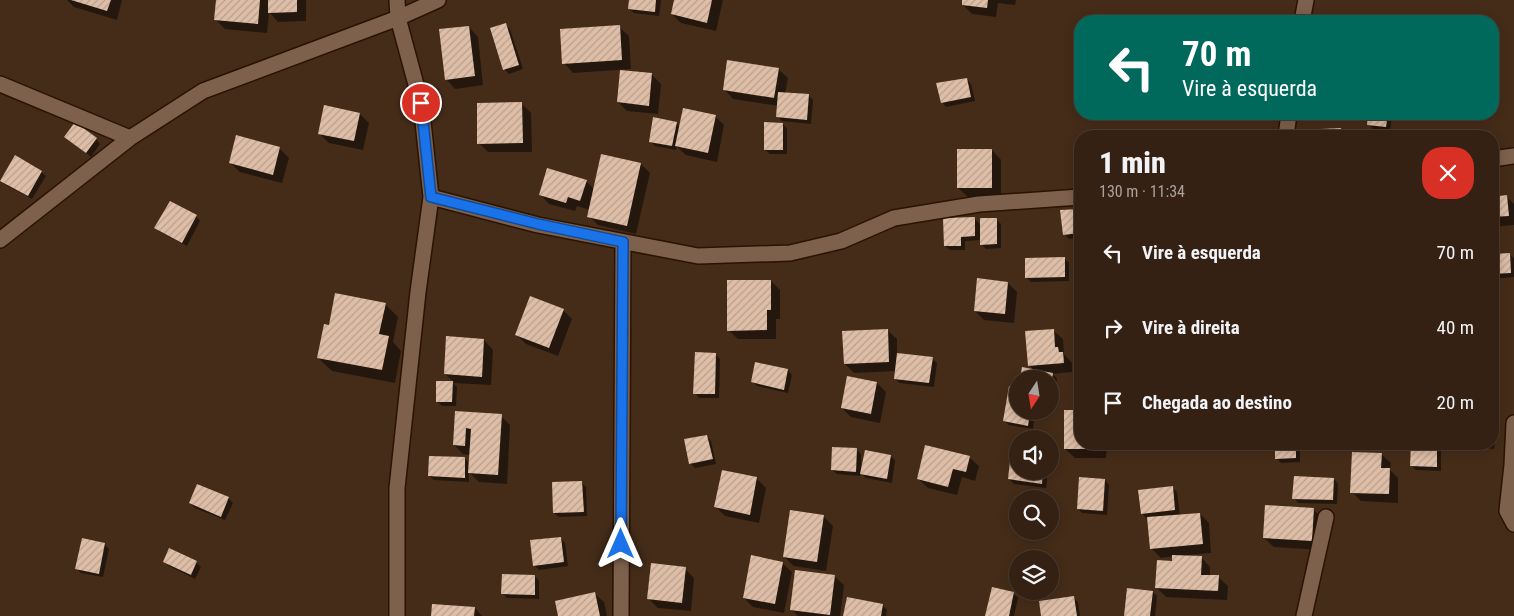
<!DOCTYPE html>
<html lang="pt">
<meta charset="utf-8">
<style>
:root{--surface:#342113;--page:#3c291c;--text:#f1f3f6;--muted:#a9a3a0;--line:#4e3e33}
body{margin:0;font-family:"Roboto Condensed",sans-serif;background:var(--page);color:var(--text);height:100vh;display:flex;flex-direction:column;font-size:19px;white-space:nowrap}
*{box-sizing:border-box;margin:0}
p{font-size:16px;color:var(--muted)}
.icon{flex:none;width:28px;height:28px;fill:none;stroke:currentColor;stroke-width:2;stroke-linecap:round;stroke-linejoin:round}
.map{position:relative;flex:1;overflow:hidden}
.details{position:absolute;left:1074px;top:130px;width:425px;height:320px;display:flex;flex-direction:column;background:var(--surface);border-radius:20px;box-shadow:0 2px 12px #0003,0 0 0 1px var(--line)}
.details>*{flex:none}
.guide{position:absolute;left:1074px;top:15px;width:425px;height:105px;border-radius:20px;box-shadow:0 2px 12px #0003,0 0 0 1px var(--line);background:#00695c;color:#fff;overflow:hidden}
.needle{width:32px;rotate:192deg}
.controls{position:absolute;left:1009px;top:370px;display:grid;gap:10px}
.controls a{display:grid;place-items:center;width:50px;height:50px;border-radius:50%;background:var(--surface);box-shadow:0 2px 12px #0003,0 0 0 1px var(--line);font-size:25px}
.pin{position:absolute;display:grid;place-items:center;width:42px;height:42px;color:#fff;margin:-21px;border:2px solid #fff;border-radius:50%;box-shadow:0 1px 5px #0007}
.me{position:absolute;width:55px;margin:-28px;rotate:0deg;stroke-linejoin:round;filter:drop-shadow(0 0 4px #0008)}
.turn{display:flex;align-items:center;gap:18px;height:105px;padding:0 25px;font-size:22px}
.turn .icon{width:65px;height:65px;stroke-width:2.5}
.turn b{display:block;font-size:35px;line-height:42px}
.round{display:grid;place-items:center;flex:none;width:52px;height:52px;border-radius:20px;background:var(--page)}
.headline{display:flex;align-items:center;justify-content:space-between;height:85px;padding:0 25px}
h1{font-size:30px;font-weight:800;line-height:38px}
ul{padding:0;list-style:none}
li{display:flex;align-items:center;gap:15px;height:75px;padding:0 25px}
li div{flex:1}
li b{display:block;font-size:19px}
li em{font-style:normal}
.map>svg:first-child{display:block}
.shadow{fill:#0007}
.building{fill:url(#building-hatch)}
.lines{fill:none;stroke-linecap:round;stroke-linejoin:round}
.minor-casing{stroke:#2a1302;stroke-width:18}
.minor{stroke:#7e614d;stroke-width:15}
.route-casing{stroke:#114b97;stroke-width:12}
.route{stroke:#1a73e8;stroke-width:9}
</style>
<div class="map">
<svg width="1514" height="616" viewBox="0 0 1514 616">
<defs>
<pattern id="building-hatch" width="6" height="6" patternUnits="userSpaceOnUse" patternTransform="scale(1.25)"><rect width="6" height="6" fill="#debea7"/><path d="M-1 1l2-2M0 6l6-6M5 7l2-2" fill="none" stroke="#b9a08e"/></pattern>
</defs>
<rect width="100%" height="100%" fill="#452c19"/>
<path class="shadow" d="M67,0H122L117,20L74,7Z
M217,0H306V21L278,22L269,12L267,33L225,29L215,19Z
M630,0H661L659,16L634,13L629,9Z
M675,0H723L716,31L681,23L672,14Z
M964,0H1016L1015,5L998,3L996,17L972,14L963,5Z
M505,25L510,29L523,69L509,74L504,69Z
M469,27L478,37L483,85L455,89L446,79Z
M619,27L629,36L631,69L573,73L564,63Z
M778,69L788,78L785,94L808,95L813,100L811,124L782,121L778,117L779,106L733,99L724,89Z
M652,75L661,84L658,114L627,111L618,102Z
M967,79L971,84L975,101L946,107L942,102Z
M522,104L531,113L532,152H488L479,143Z
M360,114L369,123L363,150L329,143L319,133Z
M1370,114H1392L1390,131L1373,129L1369,125Z
M715,116L724,125L717,162L686,155L677,147L676,150L655,146L650,141L676,123L680,127Z
M783,124L787,129V154H770L765,150Z
M1341,129L1348,136H1302L1301,132Z
M66,137L96,139L100,144L91,157Z
M279,148L289,158L282,183L240,172L230,163Z
M992,150L1001,160V197H968L958,188Z
M602,155L641,164L650,173L636,234L598,225L589,216L590,210L577,206L575,211L549,204L540,194L586,181L595,190Z
M41,172L46,176L32,199L6,185L2,180Z
M1507,197L1514,204V225L1492,227V198Z
M1080,210V238L1069,239L1064,234Z
M196,216L200,221L187,246L160,232L156,228Z
M974,218L981,225L996,219L1001,224V248L986,249L981,244V240L965,241V250H950L945,246Z
M1509,254L1514,258V277L1492,279V255Z
M1064,258L1069,263V281L1031,282L1026,277Z
M771,281L780,290V319H776V339H738L728,330Z
M1008,283L1017,292L1014,323L984,320L975,311Z
M385,304L398,317L393,342L401,351L395,383L332,371L318,358L330,326Z
M563,310L572,319L558,356L526,344L517,335Z
M887,330L897,339V354L932,358L937,363L934,387L900,383L895,379L896,371L854,373L845,364Z
M1053,330L1063,339L1064,354L1072,363V372L1052,374L1057,378L1051,415L1034,411H1050V379L1034,370L1029,365Z
M484,340L493,350L491,385L453,383L457,387L456,406H442L437,401L438,382H454L445,374Z
M715,354L720,359L719,398H699L695,393Z
M756,363L788,370L792,375L788,393L757,386L752,381Z
M877,383L886,392L880,423L851,417L842,408Z
M1018,411H1029L1028,414L1034,419L1033,429L1009,425L1004,421Z
M1080,411V444H1107L1106,458H1075L1065,449Z
M456,413L501,416L510,425L507,484L479,482L469,472V482L434,480L429,476L465,459L470,464V455L463,454L454,445Z
M1492,417L1498,422L1494,449L1455,444H1492Z
M707,436L711,441L716,464L695,468L690,463Z
M1230,444H1262V446Z
M1276,444H1300V462L1281,463L1276,458Z
M1316,444H1336V445L1318,446Z
M1412,444H1438L1441,448V471L1416,470L1411,465Z
M857,450L861,454V470L862,471L866,451L891,456L895,460L892,483L866,478L861,473L860,476L837,474L832,470Z
M1381,454L1391,463L1390,470L1398,478V503L1361,501L1352,492Z
M969,457L979,466L975,481L962,477L957,495L928,488L918,479Z
M1018,471H1048L1046,488L1014,484L1009,479Z
M756,478L766,488L759,523L725,516L716,507Z
M1334,479L1338,484L1337,504L1298,503L1294,498Z
M1105,480L1109,485L1107,515L1082,513L1078,509Z
M581,482L586,487L587,516L559,517L554,513Z
M1172,487L1177,492L1180,516L1200,514L1209,523L1211,553L1189,555V557H1201L1210,567V576L1218,577L1228,586L1227,600L1166,597L1157,588L1173,562L1174,556L1161,558L1151,548L1149,517L1146,518L1142,513Z
M228,498L233,503L225,520L195,508L190,503Z
M1313,509L1322,518L1321,550L1274,547L1264,538Z
M823,516L833,526L826,571L794,566L784,557Z
M561,538L565,543L568,566L539,570L534,565Z
M104,544L109,549L103,577L81,573L76,568Z
M164,562H196L201,567L195,579L169,566Z
M782,563L792,572L784,613L753,607L744,598Z
M685,569L694,578L691,611L658,608L648,598Z
M535,576L539,581V599L507,598L502,593Z
M834,576L844,585L840,616H798L791,609Z
M1153,592L1157,596L1155,616H1125Z
M594,593L604,602L607,616H559Z
M1013,593L1018,598L1014,616H986Z
M1073,598L1078,602L1080,616H1043Z
M883,606L887,610L886,616H844Z
M475,608L482,616H432Z"/>
<path class="building" d="M71,0H111L107,11Z
M216,0H260L258,24L214,20Z
M268,0H297V12L268,13Z
M629,0H656L655,12L628,9Z
M674,0H712L707,23L671,14Z
M962,0H988L987,8L962,5Z
M506,23L519,65L503,70L490,28Z
M620,25L622,60L562,64L560,29Z
M469,26L475,76L445,80L439,29Z
M727,60L779,68L774,98L723,90Z
M620,70L652,73L649,106L617,102Z
M967,78L971,97L941,103L936,83Z
M778,92L809,94L807,120L776,117Z
M522,102L523,143L477,144V103Z
M324,105L360,113L354,141L318,134Z
M683,108L716,115L708,153L675,146Z
M1368,114H1388L1386,127L1367,125Z
M653,117L677,122L672,146L649,142Z
M75,122L97,138L86,153L64,137Z
M764,122L783,123V150H764Z
M1341,128L1342,136H1300V130Z
M236,135L280,147L273,175L229,163Z
M957,149H992V188H957Z
M601,154L641,163L627,226L587,217Z
M15,155L42,171L28,196L0,181Z
M547,168L587,180L580,201L568,197L566,203L539,195Z
M1507,195L1509,216L1492,217V197Z
M170,201L197,215L182,243L154,228Z
M1080,209V233L1063,235L1060,210Z
M975,217V236L961,237V246H944L943,218Z
M980,218H997V244L980,245Z
M1510,253L1511,273L1492,274V254Z
M1065,257V277L1025,278V258Z
M1079,259H1080V292L1074,291Z
M977,278L1008,282L1005,314L974,311Z
M727,280H771V310H767V330L727,331Z
M335,293L386,303L379,334L389,336L382,370L317,358L324,324L329,325Z
M530,296L564,309L549,348L515,335Z
M888,329L889,362L844,364L842,331Z
M1054,329L1055,347H1058L1059,352H1063L1064,363L1028,366L1025,331Z
M446,336L484,339L482,377L444,374Z
M695,352L716,353L715,394H693Z
M897,353L933,357L929,383L894,379Z
M755,362L788,369L784,390L751,382Z
M1022,367L1053,373L1051,386L1050,379H1020Z
M847,376L877,382L871,414L841,408Z
M436,381H453L452,402H436Z
M1009,386L1018,387V411L1030,413L1028,426L1003,421Z
M1064,410H1080V444H1098V449H1064Z
M455,411L502,414L498,475L468,473L471,429L466,428L465,446L453,445Z
M707,435L713,459L689,464L684,439Z
M1275,444H1296V458L1275,459Z
M1411,444H1437V467L1410,466Z
M925,445L970,456L966,472L953,469L948,487L917,479Z
M832,447L857,448L856,472L831,470Z
M865,450L891,455L887,479L860,474Z
M1011,452H1018V471H1043L1042,484L1008,479Z
M1352,452L1382,453L1381,468H1390L1389,494L1350,493Z
M429,456L465,457V478L428,476Z
M722,470L757,477L750,515L714,507Z
M1294,476L1334,478L1333,500L1292,499Z
M1079,477L1105,479L1103,511L1077,509Z
M582,481L584,512L553,513L552,482Z
M197,484L229,497L221,517L189,503Z
M1173,486L1175,510L1141,514L1138,490Z
M1265,505L1314,508L1312,541L1263,538Z
M790,510L824,515L817,562L783,557Z
M1200,513L1203,544L1150,549L1147,517Z
M561,537L564,562L533,566L530,540Z
M82,538L105,543L99,574L75,569Z
M169,548L197,561L191,575L163,562Z
M751,555L783,562L775,604L743,598Z
M1172,555L1202,556L1201,575H1219L1218,591L1155,588L1157,560L1172,561Z
M651,563L686,567L682,603L647,599Z
M795,570L835,575L830,615L790,610Z
M502,574L535,575V595L501,594Z
M992,587L1014,592L1009,616H985Z
M1127,588L1153,591L1150,616H1124Z
M595,592L600,616H558L555,601Z
M1074,596L1077,616H1041L1039,601Z
M847,597L883,604L881,616H843Z
M432,604L475,607L474,616H431Z"/>
<g class="lines">
<g class="minor-casing">
<path id="minor" d="M397,0L398,18L421,103L431,197L418,292L397,488V616
M1302,21L1306,0
M0,84L130,138
M1286,136L1289,114
M1492,159L1514,156
M431,197L538,225L698,256L790,253L841,241L894,218L979,204L1080,197
M0,240L130,138L203,91L398,18L438,0
M1514,423L1512,465L1507,511L1514,524
M621,616L623,242
M1304,616L1326,517"/>
</g>
<use href="#minor" class="minor"/>
</g>
<g class="lines">
<g class="route-casing">
<path id="route" d="M421,103L431,197L538,224L623,242L621,544"/>
</g>
<use href="#route" class="route"/>
</g>
</svg>
<div class="controls">
<a><svg class="needle" viewBox="-14 -14 28 28"><path d="M0-13l5 13h-10z" fill="#e53935"/><path d="M0 13l5-13h-10z" fill="#a9a3a0"/></svg></a>
<a><svg class="icon" aria-label="sound" viewBox="0 0 24 24"><path d="M4 9h4l5-4v14l-5-4H4zM17 9q2 3 0 6"/></svg></a>
<a><svg class="icon" aria-label="search" viewBox="0 0 24 24"><circle cx="10" cy="10" r="6"/><path d="M15 15l6 6"/></svg></a>
<a><svg class="icon" aria-label="layers" viewBox="0 0 24 24"><path d="M12 4l9 5-9 5-9-5zM3 14l9 5 9-5"/></svg></a>
</div>
<div class="pin" style="left:421px;top:103px;background:#d93025"><svg class="icon" aria-label="arrive" viewBox="0 0 24 24"><path d="M6 21V4h12l-3 4 3 4H6"/></svg></div>
<svg class="me" style="left:621px;top:544px" viewBox="-20 -20 40 40"><path d="M0-17L14 15 0 8-14 15z" fill="#1a73e8" stroke="#fff" stroke-width="4"/></svg>
<div class="guide">
<div class="turn"><svg class="icon" aria-label="left" viewBox="0 0 24 24"><path d="M17 20v-9H6M10 6l-5 5 5 5"/></svg><div><b>70 m</b>Vire à esquerda</div></div>
</div>
<section class="details">
<div class="headline"><div><h1>1 min</h1><p>130 m · 11:34</p></div><a class="round" style="background:#d93025;color:#fff"><svg class="icon" aria-label="close" viewBox="0 0 24 24"><path d="M6 6l12 12M18 6L6 18"/></svg></a></div>
<ul>
<li><svg class="icon" aria-label="left" viewBox="0 0 24 24"><path d="M17 20v-9H6M10 6l-5 5 5 5"/></svg><div><b>Vire à esquerda</b></div><em>70 m</em></li>
<li><svg class="icon" aria-label="right" viewBox="0 0 24 24"><path d="M7 20v-9h11M14 6l5 5-5 5"/></svg><div><b>Vire à direita</b></div><em>40 m</em></li>
<li><svg class="icon" aria-label="arrive" viewBox="0 0 24 24"><path d="M6 21V4h12l-3 4 3 4H6"/></svg><div><b>Chegada ao destino</b></div><em>20 m</em></li>
</ul>
</section>
</div>
